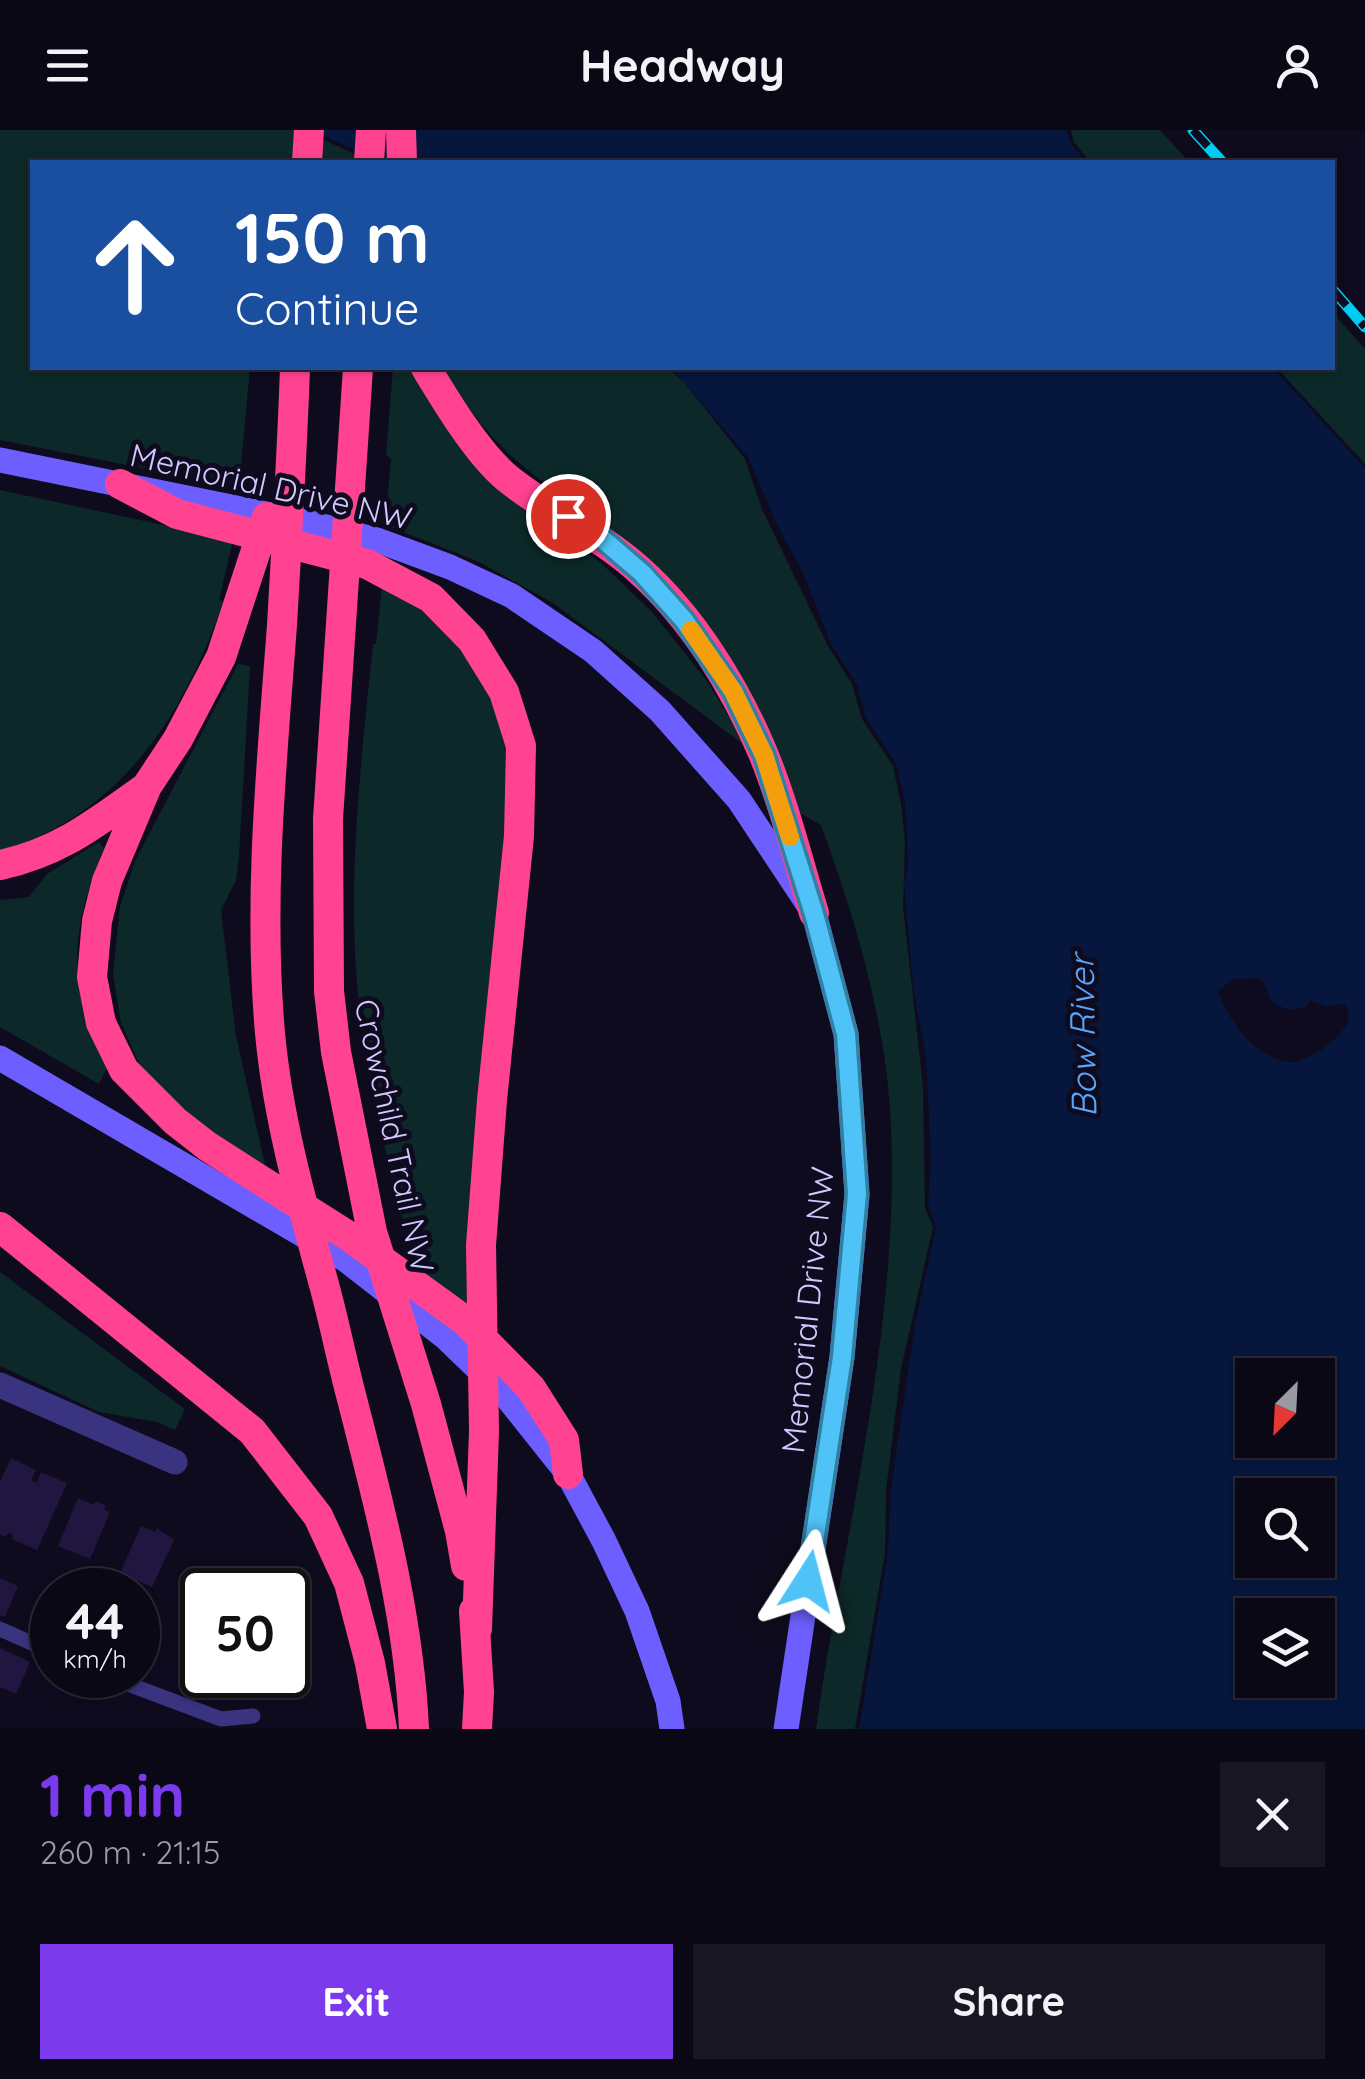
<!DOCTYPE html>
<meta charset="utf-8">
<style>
:root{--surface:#0b0816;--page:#191623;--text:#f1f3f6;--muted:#9a9aa1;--line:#2b2935;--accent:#7c3aed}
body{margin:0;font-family:Quicksand,sans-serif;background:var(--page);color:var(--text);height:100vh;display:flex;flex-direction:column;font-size:38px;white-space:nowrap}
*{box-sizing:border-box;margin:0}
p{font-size:32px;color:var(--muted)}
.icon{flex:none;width:55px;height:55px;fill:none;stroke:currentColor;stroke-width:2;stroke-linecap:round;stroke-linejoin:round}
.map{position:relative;height:1599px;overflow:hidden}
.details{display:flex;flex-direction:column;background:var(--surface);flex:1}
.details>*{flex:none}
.top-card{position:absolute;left:30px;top:30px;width:1305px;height:210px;border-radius:0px;box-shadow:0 2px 8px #0004,0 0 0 2px var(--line);background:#1a4fa0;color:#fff;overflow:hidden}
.needle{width:65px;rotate:204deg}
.fabs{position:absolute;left:1235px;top:1228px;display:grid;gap:20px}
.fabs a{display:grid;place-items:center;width:100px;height:100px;border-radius:0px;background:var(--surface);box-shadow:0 2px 8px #0004,0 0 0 2px var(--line);font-size:50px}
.speed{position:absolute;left:30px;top:1438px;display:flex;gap:20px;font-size:50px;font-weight:700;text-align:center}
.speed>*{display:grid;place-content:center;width:130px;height:130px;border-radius:50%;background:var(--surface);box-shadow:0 2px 8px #0004,0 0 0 2px var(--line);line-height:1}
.speed small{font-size:25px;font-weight:400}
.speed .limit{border:5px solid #111;border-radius:15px;background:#fff;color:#111}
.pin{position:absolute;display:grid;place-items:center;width:85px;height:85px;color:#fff;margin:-42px;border:5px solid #fff;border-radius:50%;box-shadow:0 2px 10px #0007}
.me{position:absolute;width:110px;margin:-55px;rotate:9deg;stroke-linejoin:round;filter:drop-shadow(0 0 8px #0008)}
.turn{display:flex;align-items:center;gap:35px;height:210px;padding:0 40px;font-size:45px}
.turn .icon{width:130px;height:130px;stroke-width:2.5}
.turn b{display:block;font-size:70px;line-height:85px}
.round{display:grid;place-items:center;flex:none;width:105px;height:105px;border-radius:0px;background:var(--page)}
.headline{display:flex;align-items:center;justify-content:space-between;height:170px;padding:0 40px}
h1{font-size:60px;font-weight:700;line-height:75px;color:var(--accent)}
.cta{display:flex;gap:20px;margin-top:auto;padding:20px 40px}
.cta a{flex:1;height:115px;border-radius:0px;background:var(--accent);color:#fff;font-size:40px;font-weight:700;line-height:115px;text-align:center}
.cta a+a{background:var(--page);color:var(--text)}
header{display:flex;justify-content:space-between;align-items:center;height:130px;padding:0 40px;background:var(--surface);font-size:45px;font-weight:700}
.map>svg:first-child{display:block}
.green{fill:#0d2828}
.water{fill:#06163c;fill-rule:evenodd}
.building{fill:#211640}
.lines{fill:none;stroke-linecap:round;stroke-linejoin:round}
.service{stroke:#3a3380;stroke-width:15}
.minor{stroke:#3a3380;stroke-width:25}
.secondary{stroke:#6d5fff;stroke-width:25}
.motorway{stroke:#ff4391;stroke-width:30}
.rail-casing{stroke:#00cbf3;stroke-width:11}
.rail{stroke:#0f0b1e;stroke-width:8;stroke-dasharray:22;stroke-linecap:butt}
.route-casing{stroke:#337fa1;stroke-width:25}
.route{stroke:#4fc3f7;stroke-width:18}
.slow{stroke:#f59e0b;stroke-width:18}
.labels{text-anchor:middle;stroke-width:10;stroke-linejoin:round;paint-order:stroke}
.street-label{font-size:32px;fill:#d2c8ff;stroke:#0f0b1e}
.water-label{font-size:35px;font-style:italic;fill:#56a6ff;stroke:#0f0b1e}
</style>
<header><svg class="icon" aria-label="menu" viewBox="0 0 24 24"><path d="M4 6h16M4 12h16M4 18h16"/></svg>Headway<svg class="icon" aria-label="person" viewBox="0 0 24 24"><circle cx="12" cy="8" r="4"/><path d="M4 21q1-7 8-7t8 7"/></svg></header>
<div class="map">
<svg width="1365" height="1599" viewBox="0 0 1365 1599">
<rect width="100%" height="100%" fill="#0f0b1e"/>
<path class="green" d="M0,0H303L371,32H32V238H250L239,357L0,310Z
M1071,0H1160L1189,32H1090L1074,12Z
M1333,183L1365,219V334L1277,238H1332Z
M393,238H413L524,376L600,432L652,482L707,551L747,617L553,473L477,431L385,395L391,329L386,325Z
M443,238H668L683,251L745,329L762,379L828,516L852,554L862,589L893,636L901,674L905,712L903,777L923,957L925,1078L933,1097L901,1239L886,1360L885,1423L855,1599H816C844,1400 900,1199 891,997C887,894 856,791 821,695L800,683C768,599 729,509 664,446C615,398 551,365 502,317C478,293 460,266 443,238Z
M0,360L233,410L219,470L223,472C185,585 119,686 0,721Z
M382,456C426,475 469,512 490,557C500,577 504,604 510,626L470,1175L418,1144C394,1055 369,966 359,874C346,755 361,633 373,514H376Z
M238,534L250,536L239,727L236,750L221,780L236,906L265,1035L202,997L143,942L121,893L113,844L120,776L136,729Z
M99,712L104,718C89,755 74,799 78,840C81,872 97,907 107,938L99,954L0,897V770L29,767L47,744Z
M0,1142L185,1279L175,1300L157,1292L99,1282L0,1236Z"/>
<path class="water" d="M313,0H1067L1071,13L1086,32H380Z
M672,238H1273L1365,338V1599H859L888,1422L891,1358L915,1194L936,1097L928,1074L931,1028L926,928L913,856L904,753L908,734L905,671L896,634L866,588L857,554L831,514L804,445L774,388L748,327ZM1259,848L1265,855L1271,872L1288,880L1306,877L1310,870L1326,877L1344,874C1365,895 1310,932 1292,932C1259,932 1227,890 1218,861L1233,849ZM1252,1245H1318V1310H1252ZM1252,1365H1318V1430H1252ZM1252,1485H1318V1550H1252Z"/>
<path class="building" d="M11,1328L36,1340L31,1350L37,1353L41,1342L67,1353L37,1420L12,1409L13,1405L8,1403L6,1407L0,1404V1352Z
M78,1368L94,1375L96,1371L106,1376L104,1380L110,1382L90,1429L58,1416Z
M141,1396L155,1402L157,1398L174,1410L152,1457L120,1443Z
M0,1448L18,1456L5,1487L0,1485Z
M52,1462V1499L39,1493Z
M0,1518L30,1532L16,1564L0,1557Z"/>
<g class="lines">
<path class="service" d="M0,1499L52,1522
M104,1545L221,1589L253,1586"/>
<path class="minor" d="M0,1255L175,1332"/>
<path class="secondary" d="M0,330L315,394L377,410L450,437L512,466L593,521L660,581L739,670L814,783L846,904L857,1064L842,1227L786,1599
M0,928L346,1130L446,1208L505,1265L568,1344L604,1411L637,1481L668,1571L672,1599"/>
<path class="motorway" d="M401,0L402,32
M307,32L309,0
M369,32L371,0
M295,238C292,323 287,409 282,495C272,630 258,767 270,903C278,991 303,1077 326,1162C335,1196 342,1231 351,1265C379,1375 409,1485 414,1599
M358,238L328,689L329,861L336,922L372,1102L426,1274L460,1401L466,1436
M426,238C446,271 477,323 507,348C549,382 599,404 639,440C693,488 735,557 763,623C784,674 798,731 814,783
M120,354L177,384L367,434L431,468L472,510L504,562L521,616L519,706L492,970L481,1115L484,1301L477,1499
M267,387L221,527L178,609L147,656L107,751L97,791L92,847L101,893L124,940L175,991L207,1016L350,1107L464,1190L531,1258L564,1310L568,1344
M0,735C60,722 96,693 145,658
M0,1097L252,1301L318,1386L349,1453L370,1533L382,1599
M474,1481L479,1562L477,1599"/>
<g class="rail-casing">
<path id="rail" d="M1193,0L1222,32
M1332,159L1365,197"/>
</g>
<use href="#rail" class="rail"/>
</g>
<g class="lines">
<g class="route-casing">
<path id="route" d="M568,386L599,406L642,443L684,490L733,561L764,625L814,784L846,904L857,1064L842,1227L808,1451"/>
</g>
<use href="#route" class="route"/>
<path class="slow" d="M691,500L733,561L764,625L790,707"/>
</g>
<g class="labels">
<g class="street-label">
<text transform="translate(271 357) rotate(13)" y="11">Memorial Drive NW</text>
<text transform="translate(394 1006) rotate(78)" y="11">Crowchild Trail NW</text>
<text transform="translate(808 1180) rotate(-84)" y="11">Memorial Drive NW</text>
</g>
<g class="water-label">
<text transform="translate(1083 906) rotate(-91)" y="12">Bow River</text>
</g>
</g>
</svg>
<div class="fabs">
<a><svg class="needle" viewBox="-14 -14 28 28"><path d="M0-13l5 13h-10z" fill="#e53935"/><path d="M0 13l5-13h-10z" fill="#9a9aa1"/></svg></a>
<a><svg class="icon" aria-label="search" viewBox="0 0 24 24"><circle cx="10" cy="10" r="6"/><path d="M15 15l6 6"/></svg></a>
<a><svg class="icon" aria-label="layers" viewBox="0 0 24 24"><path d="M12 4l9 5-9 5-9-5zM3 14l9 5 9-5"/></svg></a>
</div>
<div class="speed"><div>44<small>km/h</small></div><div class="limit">50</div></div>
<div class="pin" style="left:568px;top:386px;background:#d93025"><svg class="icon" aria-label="arrive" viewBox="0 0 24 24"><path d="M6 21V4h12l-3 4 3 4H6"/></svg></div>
<svg class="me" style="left:808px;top:1451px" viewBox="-20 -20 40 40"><path d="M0-17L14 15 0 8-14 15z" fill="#4fc3f7" stroke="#fff" stroke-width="4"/></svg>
<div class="top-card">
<div class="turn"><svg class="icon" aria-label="ahead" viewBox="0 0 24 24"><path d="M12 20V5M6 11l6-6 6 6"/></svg><div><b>150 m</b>Continue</div></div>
</div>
</div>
<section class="details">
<div class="headline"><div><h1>1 min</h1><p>260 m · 21:15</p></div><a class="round"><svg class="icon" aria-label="close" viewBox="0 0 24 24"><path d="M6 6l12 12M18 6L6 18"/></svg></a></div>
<div class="cta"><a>Exit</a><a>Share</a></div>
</section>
